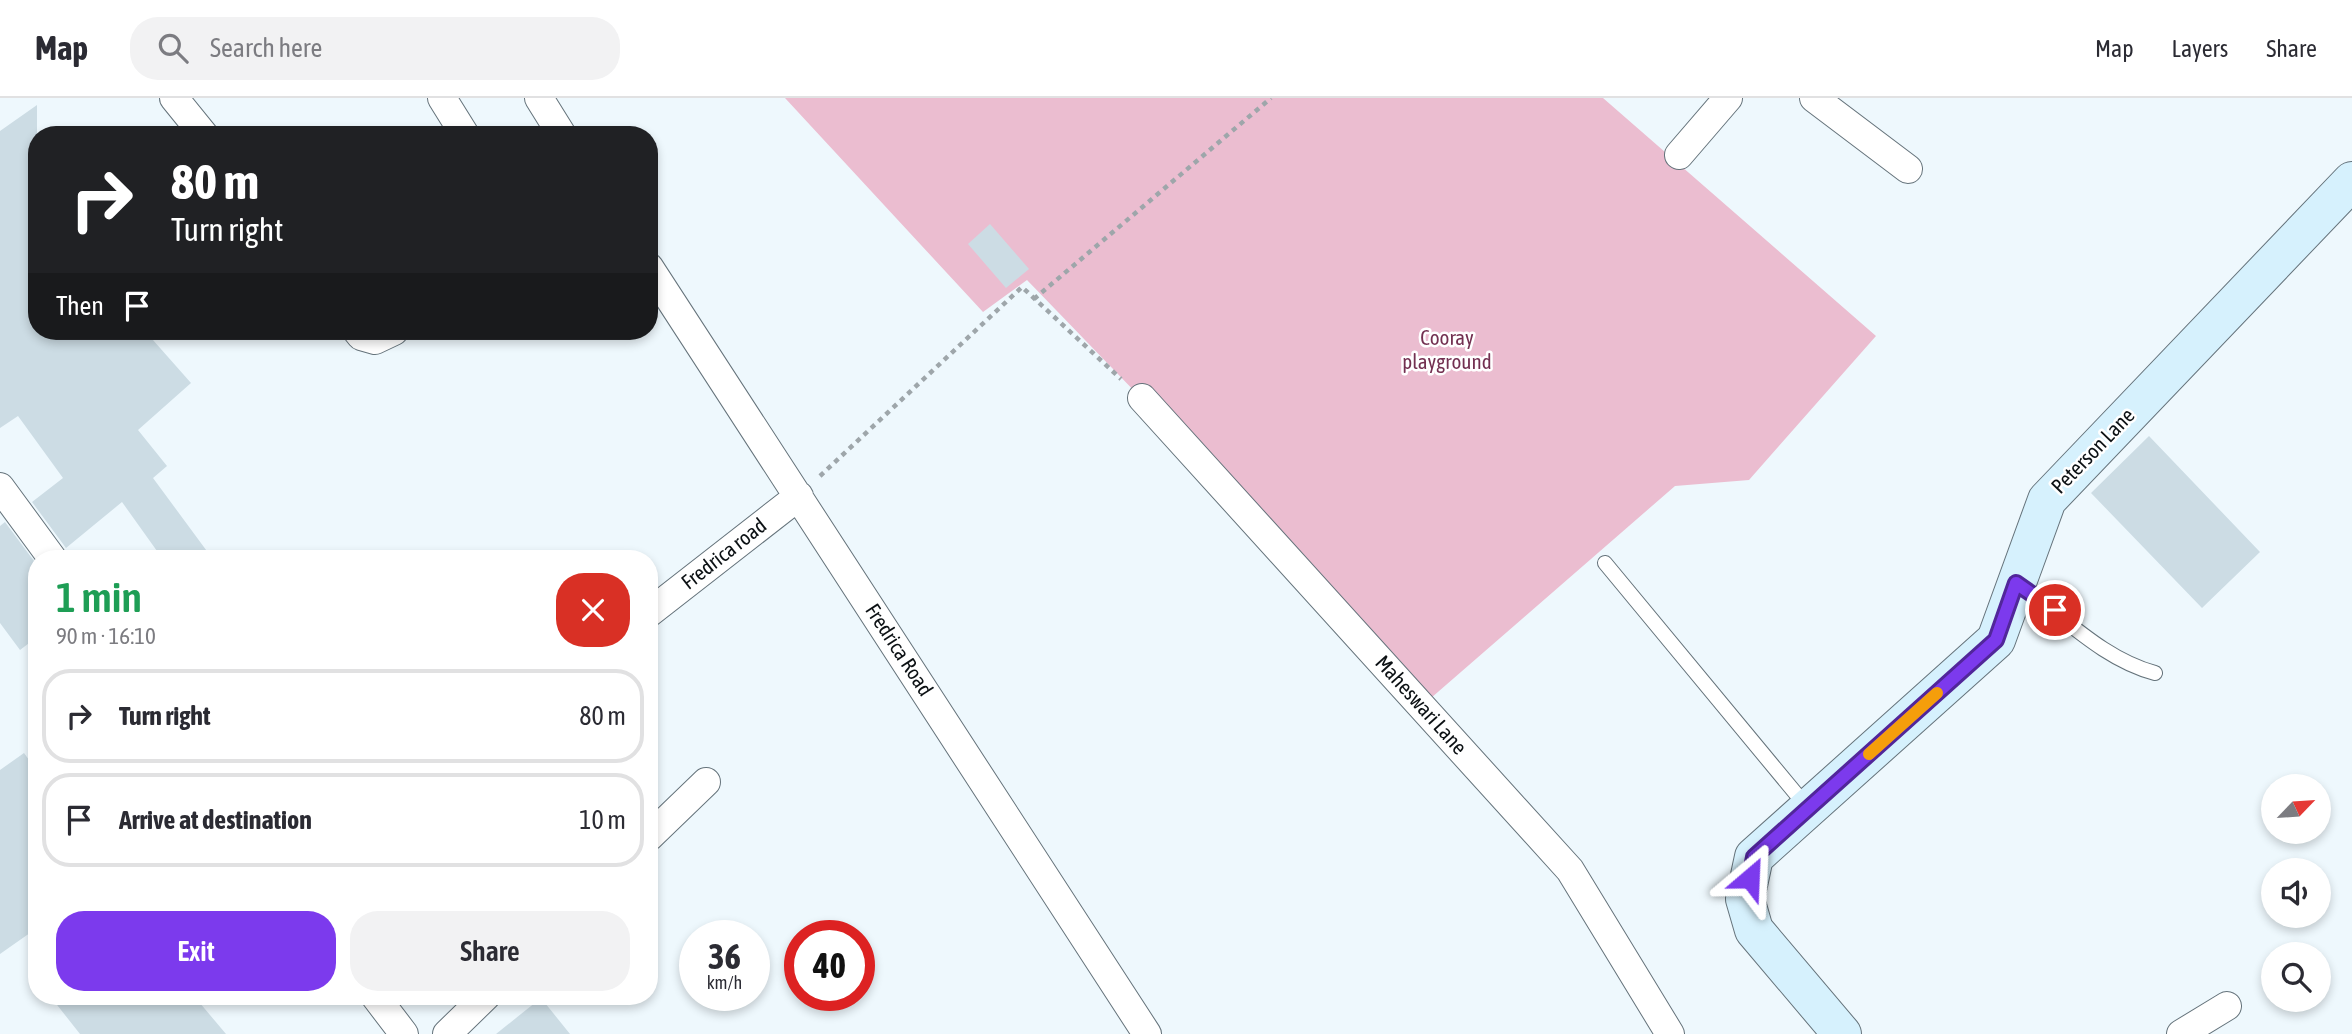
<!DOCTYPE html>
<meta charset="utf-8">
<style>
:root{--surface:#fff;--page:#f2f2f3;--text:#2b2b33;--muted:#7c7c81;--line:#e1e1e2;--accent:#7c3aed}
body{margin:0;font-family:"Asap Condensed",sans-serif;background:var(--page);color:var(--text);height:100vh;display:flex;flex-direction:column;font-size:26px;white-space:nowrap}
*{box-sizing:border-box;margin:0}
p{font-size:23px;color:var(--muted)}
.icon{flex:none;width:38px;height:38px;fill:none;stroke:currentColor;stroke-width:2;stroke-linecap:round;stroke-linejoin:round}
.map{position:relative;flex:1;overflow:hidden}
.side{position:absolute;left:28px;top:452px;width:630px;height:455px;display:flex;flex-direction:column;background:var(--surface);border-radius:28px;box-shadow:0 4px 10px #0003}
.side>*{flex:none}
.top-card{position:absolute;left:28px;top:28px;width:630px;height:214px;border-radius:28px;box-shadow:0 4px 10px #0003;background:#202124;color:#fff;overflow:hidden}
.needle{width:46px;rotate:65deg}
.controls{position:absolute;left:2261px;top:676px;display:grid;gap:14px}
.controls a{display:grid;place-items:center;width:70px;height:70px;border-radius:50%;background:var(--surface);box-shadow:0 4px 10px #0003;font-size:35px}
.speed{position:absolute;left:679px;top:822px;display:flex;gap:14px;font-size:35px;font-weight:700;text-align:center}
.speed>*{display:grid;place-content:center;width:91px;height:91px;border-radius:50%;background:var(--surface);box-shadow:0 4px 10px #0003;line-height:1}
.speed small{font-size:18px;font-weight:400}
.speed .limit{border:10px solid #d22;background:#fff;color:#111}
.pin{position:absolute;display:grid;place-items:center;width:60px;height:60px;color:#fff;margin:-30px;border:4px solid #fff;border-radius:50%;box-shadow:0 2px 7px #0007}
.me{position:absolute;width:77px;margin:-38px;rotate:26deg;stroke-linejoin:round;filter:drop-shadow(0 0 5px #0008)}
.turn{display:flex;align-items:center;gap:24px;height:147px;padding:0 28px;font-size:32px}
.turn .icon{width:91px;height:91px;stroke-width:2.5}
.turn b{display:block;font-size:49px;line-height:60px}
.then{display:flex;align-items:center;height:66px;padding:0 28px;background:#0003;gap:14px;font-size:26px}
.round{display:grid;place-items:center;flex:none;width:74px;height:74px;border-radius:28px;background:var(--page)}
.head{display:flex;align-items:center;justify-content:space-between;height:119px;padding:0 28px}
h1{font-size:42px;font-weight:600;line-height:52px;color:#1e9e55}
.cta{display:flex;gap:14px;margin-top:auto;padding:14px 28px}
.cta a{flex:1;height:80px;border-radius:28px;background:var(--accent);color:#fff;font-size:28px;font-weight:600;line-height:80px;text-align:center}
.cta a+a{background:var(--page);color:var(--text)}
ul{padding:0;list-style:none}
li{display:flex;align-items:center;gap:21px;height:94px;margin:0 14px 10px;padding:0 14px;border:4px solid var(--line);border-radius:28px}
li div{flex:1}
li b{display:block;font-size:26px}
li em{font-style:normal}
header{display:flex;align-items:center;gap:42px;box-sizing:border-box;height:98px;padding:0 35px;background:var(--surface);border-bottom:2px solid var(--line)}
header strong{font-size:33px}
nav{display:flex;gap:38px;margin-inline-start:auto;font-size:24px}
.search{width:490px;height:63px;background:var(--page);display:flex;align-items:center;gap:18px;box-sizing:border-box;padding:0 24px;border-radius:28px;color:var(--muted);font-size:26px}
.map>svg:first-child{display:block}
.green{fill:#ebbdd0}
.building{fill:#ccdce4}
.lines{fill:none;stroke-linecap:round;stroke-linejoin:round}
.lane-casing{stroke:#65737b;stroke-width:16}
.street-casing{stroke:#65737b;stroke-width:30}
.secondary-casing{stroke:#65737b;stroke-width:40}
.path{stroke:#9ea6aa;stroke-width:4.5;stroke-dasharray:5 5;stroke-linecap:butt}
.lane{stroke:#fff;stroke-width:14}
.street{stroke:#fff;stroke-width:28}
.secondary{stroke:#d6f1fd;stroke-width:38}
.route-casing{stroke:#51269a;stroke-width:18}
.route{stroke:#7c3aed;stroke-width:12}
.slow{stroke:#f59e0b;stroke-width:12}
.labels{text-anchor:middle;stroke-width:5;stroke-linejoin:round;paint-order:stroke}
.park-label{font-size:21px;fill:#733051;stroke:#fff}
.street-label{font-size:21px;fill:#0c1114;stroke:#fff}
</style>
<header>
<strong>Map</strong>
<div class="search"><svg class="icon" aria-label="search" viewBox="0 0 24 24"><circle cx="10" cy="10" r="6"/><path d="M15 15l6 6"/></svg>Search here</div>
<nav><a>Map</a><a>Layers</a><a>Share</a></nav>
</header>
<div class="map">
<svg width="2352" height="936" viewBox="0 0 2352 936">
<rect width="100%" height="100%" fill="#eef8fd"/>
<path class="green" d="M785,0H1603L1876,238L1749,382L1675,388L1431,600L1027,182L983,214Z"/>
<path class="building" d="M37,7V233H145L191,285L138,332L167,368L153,380L212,460H162L122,404L66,450L32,404L63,380L18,318L0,330V33Z
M990,126L1029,171L1006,190L968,146Z
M2149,338L2260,454L2202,510L2091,395Z
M5,424L37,467V539L20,552L0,525V428Z
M24,655L37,673V830L0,856V672Z
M50,898H194L226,936H80Z
M541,900L570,936H496Z"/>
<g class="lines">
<g class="lane-casing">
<path id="lane" d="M1605,465L1807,709
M2017,486C2062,517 2102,561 2155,575"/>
</g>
<g class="street-casing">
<path id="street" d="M174,0L204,37
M442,0L465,37
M539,0L562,37
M1814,0L1908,71
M1679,57L1728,0
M649,169L1147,936
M357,233L361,238L375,242L394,233
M1142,300L1570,772L1670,936
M0,389L52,460
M649,515L799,398
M649,739L706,684
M375,898L404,936
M447,936L486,898
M2181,936L2227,908"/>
</g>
<g class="secondary-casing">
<path id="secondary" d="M1842,936L1754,832L1745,801L1754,759L1996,542L2047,402L2352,83"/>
</g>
<path class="path" d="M1034,201L1271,0
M820,378L1022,189L1121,281"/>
<use href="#lane" class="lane"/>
<use href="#street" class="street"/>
<use href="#secondary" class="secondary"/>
</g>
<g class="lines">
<g class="route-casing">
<path id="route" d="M1750,780L1754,759L1996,542L2016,485L2055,512"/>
</g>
<use href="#route" class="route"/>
<path class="slow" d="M1869,656L1937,595"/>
</g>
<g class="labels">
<g class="park-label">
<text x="1447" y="247">Cooray<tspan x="1447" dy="24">playground</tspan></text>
</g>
<g class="street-label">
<text transform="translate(2093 353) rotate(-46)" y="7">Peterson Lane</text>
<text transform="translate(724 456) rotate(-38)" y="7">Fredrica road</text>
<text transform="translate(899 552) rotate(57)" y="7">Fredrica Road</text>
<text transform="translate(1421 607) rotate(48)" y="7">Maheswari Lane</text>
</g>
</g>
</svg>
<div class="controls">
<a><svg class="needle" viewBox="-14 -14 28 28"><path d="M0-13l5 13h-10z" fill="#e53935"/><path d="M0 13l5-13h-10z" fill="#7c7c81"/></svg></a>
<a><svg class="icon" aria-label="sound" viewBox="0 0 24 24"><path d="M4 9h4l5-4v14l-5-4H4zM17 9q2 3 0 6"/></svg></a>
<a><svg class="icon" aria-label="search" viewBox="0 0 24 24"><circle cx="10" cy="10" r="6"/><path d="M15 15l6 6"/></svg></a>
</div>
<div class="speed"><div>36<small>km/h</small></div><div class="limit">40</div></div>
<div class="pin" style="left:2055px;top:512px;background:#d93025"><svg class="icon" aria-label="arrive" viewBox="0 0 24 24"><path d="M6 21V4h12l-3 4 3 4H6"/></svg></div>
<svg class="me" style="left:1750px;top:780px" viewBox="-20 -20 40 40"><path d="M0-17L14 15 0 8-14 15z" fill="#7c3aed" stroke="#fff" stroke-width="4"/></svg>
<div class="top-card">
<div class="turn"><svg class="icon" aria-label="right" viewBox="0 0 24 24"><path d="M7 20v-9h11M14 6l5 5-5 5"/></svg><div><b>80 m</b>Turn right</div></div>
<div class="then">Then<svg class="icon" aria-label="arrive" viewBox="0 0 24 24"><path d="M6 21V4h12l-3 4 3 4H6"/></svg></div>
</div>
<section class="side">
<div class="head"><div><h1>1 min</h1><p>90 m · 16:10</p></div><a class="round" style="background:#d93025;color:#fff"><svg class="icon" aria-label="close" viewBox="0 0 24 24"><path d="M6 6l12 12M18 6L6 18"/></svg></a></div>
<ul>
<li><svg class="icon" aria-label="right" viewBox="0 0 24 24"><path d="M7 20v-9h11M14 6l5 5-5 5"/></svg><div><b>Turn right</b></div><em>80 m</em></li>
<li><svg class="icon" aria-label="arrive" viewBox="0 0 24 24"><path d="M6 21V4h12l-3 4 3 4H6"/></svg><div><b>Arrive at destination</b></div><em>10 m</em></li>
</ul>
<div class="cta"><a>Exit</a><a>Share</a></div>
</section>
</div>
